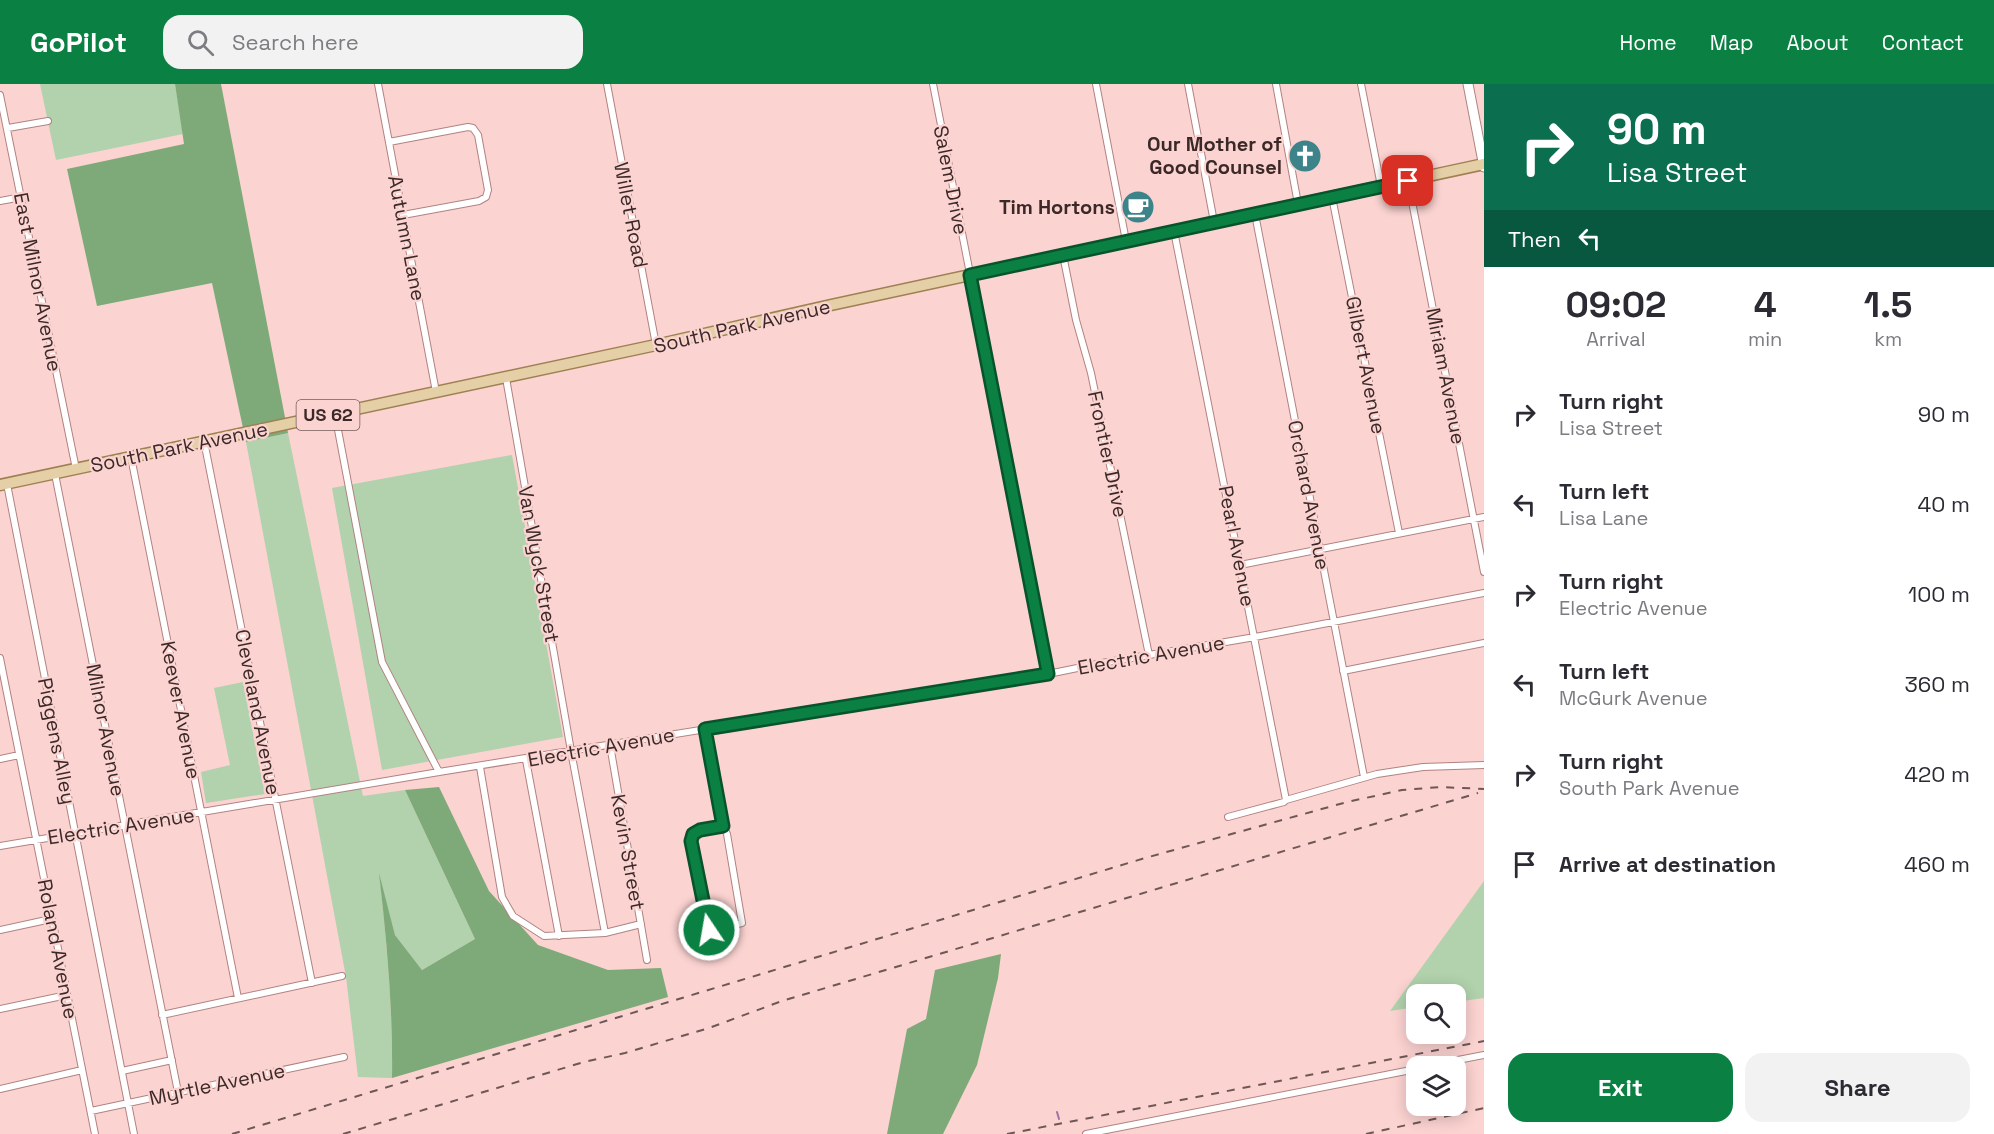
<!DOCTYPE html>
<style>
:root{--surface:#fff;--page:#f2f2f3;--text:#2b2b33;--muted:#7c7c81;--accent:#0b8043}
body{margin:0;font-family:"Space Grotesk",sans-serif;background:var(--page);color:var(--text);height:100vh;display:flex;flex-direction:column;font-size:22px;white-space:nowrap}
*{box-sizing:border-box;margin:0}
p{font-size:20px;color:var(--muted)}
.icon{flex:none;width:33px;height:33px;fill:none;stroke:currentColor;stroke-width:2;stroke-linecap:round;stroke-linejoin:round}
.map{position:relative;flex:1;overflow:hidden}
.sheet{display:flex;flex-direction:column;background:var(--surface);width:510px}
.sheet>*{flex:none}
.guide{background:#0b6e4f;color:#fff;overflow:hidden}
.fabs{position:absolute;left:1406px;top:900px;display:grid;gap:12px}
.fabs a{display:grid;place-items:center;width:60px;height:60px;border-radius:12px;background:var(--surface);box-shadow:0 3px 15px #0003;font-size:30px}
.pin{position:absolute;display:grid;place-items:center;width:51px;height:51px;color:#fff;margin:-26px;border-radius:12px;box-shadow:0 3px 9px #0006}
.me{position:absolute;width:66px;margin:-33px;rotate:348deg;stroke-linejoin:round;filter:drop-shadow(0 0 4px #0008)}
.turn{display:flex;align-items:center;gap:21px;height:126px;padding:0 24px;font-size:27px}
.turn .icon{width:78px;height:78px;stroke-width:2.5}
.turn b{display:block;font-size:42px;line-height:51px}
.then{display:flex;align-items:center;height:57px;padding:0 24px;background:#0003;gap:12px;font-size:22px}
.eta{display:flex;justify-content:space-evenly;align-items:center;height:102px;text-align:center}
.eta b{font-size:36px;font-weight:800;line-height:42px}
.cta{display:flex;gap:12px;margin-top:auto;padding:12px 24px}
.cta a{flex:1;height:69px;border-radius:18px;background:var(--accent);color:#fff;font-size:24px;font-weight:800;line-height:69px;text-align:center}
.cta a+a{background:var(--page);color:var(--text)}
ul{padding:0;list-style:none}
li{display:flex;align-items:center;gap:18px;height:90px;padding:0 24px}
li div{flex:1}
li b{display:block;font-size:22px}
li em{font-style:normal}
header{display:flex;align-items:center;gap:36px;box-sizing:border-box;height:84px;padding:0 30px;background:var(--accent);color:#fff}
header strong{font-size:28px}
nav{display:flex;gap:33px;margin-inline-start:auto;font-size:21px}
.search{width:420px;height:54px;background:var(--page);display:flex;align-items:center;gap:15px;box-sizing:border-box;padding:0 21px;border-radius:18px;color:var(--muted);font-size:22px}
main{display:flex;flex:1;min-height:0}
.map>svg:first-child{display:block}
.green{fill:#b1d2ad}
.forest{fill:#7daa78}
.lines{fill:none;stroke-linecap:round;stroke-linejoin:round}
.stream{stroke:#9e74a5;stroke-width:2}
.street-casing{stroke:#b08380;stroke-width:8}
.secondary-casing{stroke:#b08380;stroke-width:11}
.primary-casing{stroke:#9e8053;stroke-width:13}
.street{stroke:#fff;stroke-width:6}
.secondary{stroke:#fff;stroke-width:9}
.primary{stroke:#e5cfa6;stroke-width:10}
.rail{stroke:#6f5756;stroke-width:2;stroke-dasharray:8 8;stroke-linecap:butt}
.route-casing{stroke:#07532c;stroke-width:15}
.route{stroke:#0b8043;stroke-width:10}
.labels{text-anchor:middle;stroke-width:4.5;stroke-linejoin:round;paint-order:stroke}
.shield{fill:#fbd3d1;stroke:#755c5b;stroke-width:1.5}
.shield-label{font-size:18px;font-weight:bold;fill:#3b2928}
.poi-label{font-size:20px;font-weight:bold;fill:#3b2928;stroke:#fbd3d1;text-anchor:end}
.street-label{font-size:20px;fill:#3b2928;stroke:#fbd3d1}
</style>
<header>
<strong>GoPilot</strong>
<div class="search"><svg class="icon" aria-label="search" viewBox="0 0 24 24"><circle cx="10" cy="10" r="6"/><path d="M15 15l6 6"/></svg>Search here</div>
<nav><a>Home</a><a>Map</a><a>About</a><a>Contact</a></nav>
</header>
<main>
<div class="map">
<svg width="1484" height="1050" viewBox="0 0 1484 1050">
<rect width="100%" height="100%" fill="#fbd3d1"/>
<path class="green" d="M40,0H175L183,50L56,76Z
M288,349L363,712L405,706L475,855L422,886L395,851L380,795C387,862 393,928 392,994L358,993L346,893L246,358Z
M512,371L563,653L382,686L332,404Z
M243,598L265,710L206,719L201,688L230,681L214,604Z
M1484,797V914L1455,918V910H1416V923L1390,927Z"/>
<path class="forest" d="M175,0H221L288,349L246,358L212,199L97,222L67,85L184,60Z
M439,703L489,807L538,861L608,886L661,884L668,913L392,994C393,926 387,858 379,789L395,851L422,886L475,855L405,706Z
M1001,870L998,894L977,981L943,1050H887L907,945L926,935L935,886Z"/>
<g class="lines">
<path class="stream" d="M1057,1028L1059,1035"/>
<g class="street-casing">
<path id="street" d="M378,0L436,308
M607,0L656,261
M933,0L1048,590
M1096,0L1126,157
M1188,0L1214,138
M1276,0L1298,120
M1361,0L1381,102
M0,11L76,385
M8,44L48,37
M389,58L468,43L473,44L478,51L488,106L486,113L479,117L403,131
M1408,97L1484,488
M1332,113L1399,449
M0,117L22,113
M1255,130L1364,693
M1174,147L1286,716L1284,718L1228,733
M1063,171L1076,236L1091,289L1149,571
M506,294L571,667L605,849
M335,330L382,578L439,688
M204,357L312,899
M131,373L238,914
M55,390L178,1008
M7,400L134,1050
M1240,481L1484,433
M0,574L95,1050
M1343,587L1484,559
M705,646L723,742
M610,661L647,876
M0,675L19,671
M526,676L559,852
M480,683L502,813L513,832L544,852L605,849L641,840
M1286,716L1377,690L1423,683L1484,681
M723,742L727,750L742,839L709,847L691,757L693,750Z
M0,762L439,688L1048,590L1102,579L1255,553L1484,509
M0,846L51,835
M0,925L67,911
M162,931L342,892
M1427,982L1484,971
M122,987L172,976
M0,1005L82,986
M91,1027L344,973
M1086,1050L1416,985"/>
</g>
<g class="secondary-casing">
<path id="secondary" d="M1468,0L1484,83"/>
</g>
<g class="primary-casing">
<path id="primary" d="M0,401L656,261L831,221L1484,80"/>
</g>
<use href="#street" class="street"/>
<use href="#secondary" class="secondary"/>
<use href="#primary" class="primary"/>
<path class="rail" d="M232,1050L1145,774L1347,718L1402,706L1440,703L1484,705
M343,1050L584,978L625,969L709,944L782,917L1478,709
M1007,1050L1484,957
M1366,1050L1484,1024"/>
</g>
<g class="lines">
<g class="route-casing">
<path id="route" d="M709,846L691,757L693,750L700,746L723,742L705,645L1048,590L970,191L1408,97"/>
</g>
<use href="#route" class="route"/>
</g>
<defs>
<g id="church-disc" transform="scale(1.725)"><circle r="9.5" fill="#3c8489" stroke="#fbd3d1"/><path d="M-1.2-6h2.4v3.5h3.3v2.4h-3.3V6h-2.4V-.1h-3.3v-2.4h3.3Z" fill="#fff"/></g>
<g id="cafe-disc" transform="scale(1.725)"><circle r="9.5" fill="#3c8489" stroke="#fbd3d1"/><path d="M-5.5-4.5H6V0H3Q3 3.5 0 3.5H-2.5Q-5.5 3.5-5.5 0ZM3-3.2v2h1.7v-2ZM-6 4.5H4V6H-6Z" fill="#fff"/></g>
</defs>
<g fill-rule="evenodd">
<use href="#church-disc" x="1305" y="72"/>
<use href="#cafe-disc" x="1138" y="123"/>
</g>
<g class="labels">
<rect class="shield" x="296.5" y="316" width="63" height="30" rx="4.5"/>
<g class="shield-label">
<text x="328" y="337">US 62</text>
</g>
<g class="poi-label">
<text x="1282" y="67">Our Mother of<tspan x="1282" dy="23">Good Counsel</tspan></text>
<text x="1115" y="130">Tim Hortons</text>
</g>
<g class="street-label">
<text transform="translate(951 96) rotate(79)" y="7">Salem Drive</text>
<text transform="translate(631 131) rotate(79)" y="7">Willet Road</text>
<text transform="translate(407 154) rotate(79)" y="7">Autumn Lane</text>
<text transform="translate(38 198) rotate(79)" y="7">East Milnor Avenue</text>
<text transform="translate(742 242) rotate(-13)" y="7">South Park Avenue</text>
<text transform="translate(1366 281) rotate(79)" y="7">Gilbert Avenue</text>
<text transform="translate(1446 292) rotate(79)" y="7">Miriam Avenue</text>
<text transform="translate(179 363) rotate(-12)" y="7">South Park Avenue</text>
<text transform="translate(1108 370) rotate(78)" y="7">Frontier Drive</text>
<text transform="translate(1309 411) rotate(79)" y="7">Orchard Avenue</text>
<text transform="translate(1237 462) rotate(79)" y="7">Pearl Avenue</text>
<text transform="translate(539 480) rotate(80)" y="7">Van Wyck Street</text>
<text transform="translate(1151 571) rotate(-10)" y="7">Electric Avenue</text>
<text transform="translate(181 626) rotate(79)" y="7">Keever Avenue</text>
<text transform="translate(258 628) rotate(79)" y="7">Cleveland Avenue</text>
<text transform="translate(106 646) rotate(79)" y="7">Milnor Avenue</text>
<text transform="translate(57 657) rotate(79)" y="7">Piggens Alley</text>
<text transform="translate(601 663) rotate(-10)" y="7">Electric Avenue</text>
<text transform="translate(121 742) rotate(-9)" y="7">Electric Avenue</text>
<text transform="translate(628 768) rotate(80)" y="7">Kevin Street</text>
<text transform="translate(58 865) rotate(79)" y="7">Roland Avenue</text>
<text transform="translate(217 1000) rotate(-12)" y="7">Myrtle Avenue</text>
</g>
</g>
</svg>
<div class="fabs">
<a><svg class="icon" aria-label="search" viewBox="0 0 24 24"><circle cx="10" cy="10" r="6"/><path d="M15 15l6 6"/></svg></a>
<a><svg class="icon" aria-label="layers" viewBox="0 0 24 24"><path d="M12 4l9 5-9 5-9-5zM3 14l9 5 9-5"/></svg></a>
</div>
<div class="pin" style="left:1408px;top:97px;background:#d93025"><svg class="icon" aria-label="arrive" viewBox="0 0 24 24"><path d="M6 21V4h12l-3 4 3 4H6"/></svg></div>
<svg class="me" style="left:709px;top:846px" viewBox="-20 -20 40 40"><circle r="17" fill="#0b8043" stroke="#fff" stroke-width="3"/><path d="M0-11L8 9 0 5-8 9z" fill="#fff"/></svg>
</div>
<section class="sheet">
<div class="guide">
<div class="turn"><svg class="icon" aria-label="right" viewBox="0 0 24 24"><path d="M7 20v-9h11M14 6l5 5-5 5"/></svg><div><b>90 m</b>Lisa Street</div></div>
<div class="then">Then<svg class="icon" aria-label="left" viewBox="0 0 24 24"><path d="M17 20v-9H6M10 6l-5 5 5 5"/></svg></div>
</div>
<div class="eta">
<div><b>09:02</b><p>Arrival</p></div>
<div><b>4</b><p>min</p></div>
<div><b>1.5</b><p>km</p></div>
</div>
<ul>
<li><svg class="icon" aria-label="right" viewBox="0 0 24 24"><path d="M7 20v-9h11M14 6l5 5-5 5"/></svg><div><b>Turn right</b><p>Lisa Street</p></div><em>90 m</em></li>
<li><svg class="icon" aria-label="left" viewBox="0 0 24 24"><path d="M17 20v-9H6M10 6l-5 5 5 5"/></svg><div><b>Turn left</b><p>Lisa Lane</p></div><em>40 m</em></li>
<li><svg class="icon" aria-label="right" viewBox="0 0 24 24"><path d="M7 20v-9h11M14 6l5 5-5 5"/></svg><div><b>Turn right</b><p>Electric Avenue</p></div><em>100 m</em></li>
<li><svg class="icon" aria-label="left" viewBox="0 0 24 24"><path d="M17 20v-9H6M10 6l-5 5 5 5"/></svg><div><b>Turn left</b><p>McGurk Avenue</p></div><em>360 m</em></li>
<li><svg class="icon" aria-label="right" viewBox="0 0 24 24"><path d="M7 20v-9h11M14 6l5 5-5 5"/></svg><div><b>Turn right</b><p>South Park Avenue</p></div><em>420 m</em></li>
<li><svg class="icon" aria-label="arrive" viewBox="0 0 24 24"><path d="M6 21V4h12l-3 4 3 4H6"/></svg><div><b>Arrive at destination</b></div><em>460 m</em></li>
</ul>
<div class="cta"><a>Exit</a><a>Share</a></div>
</section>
</main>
